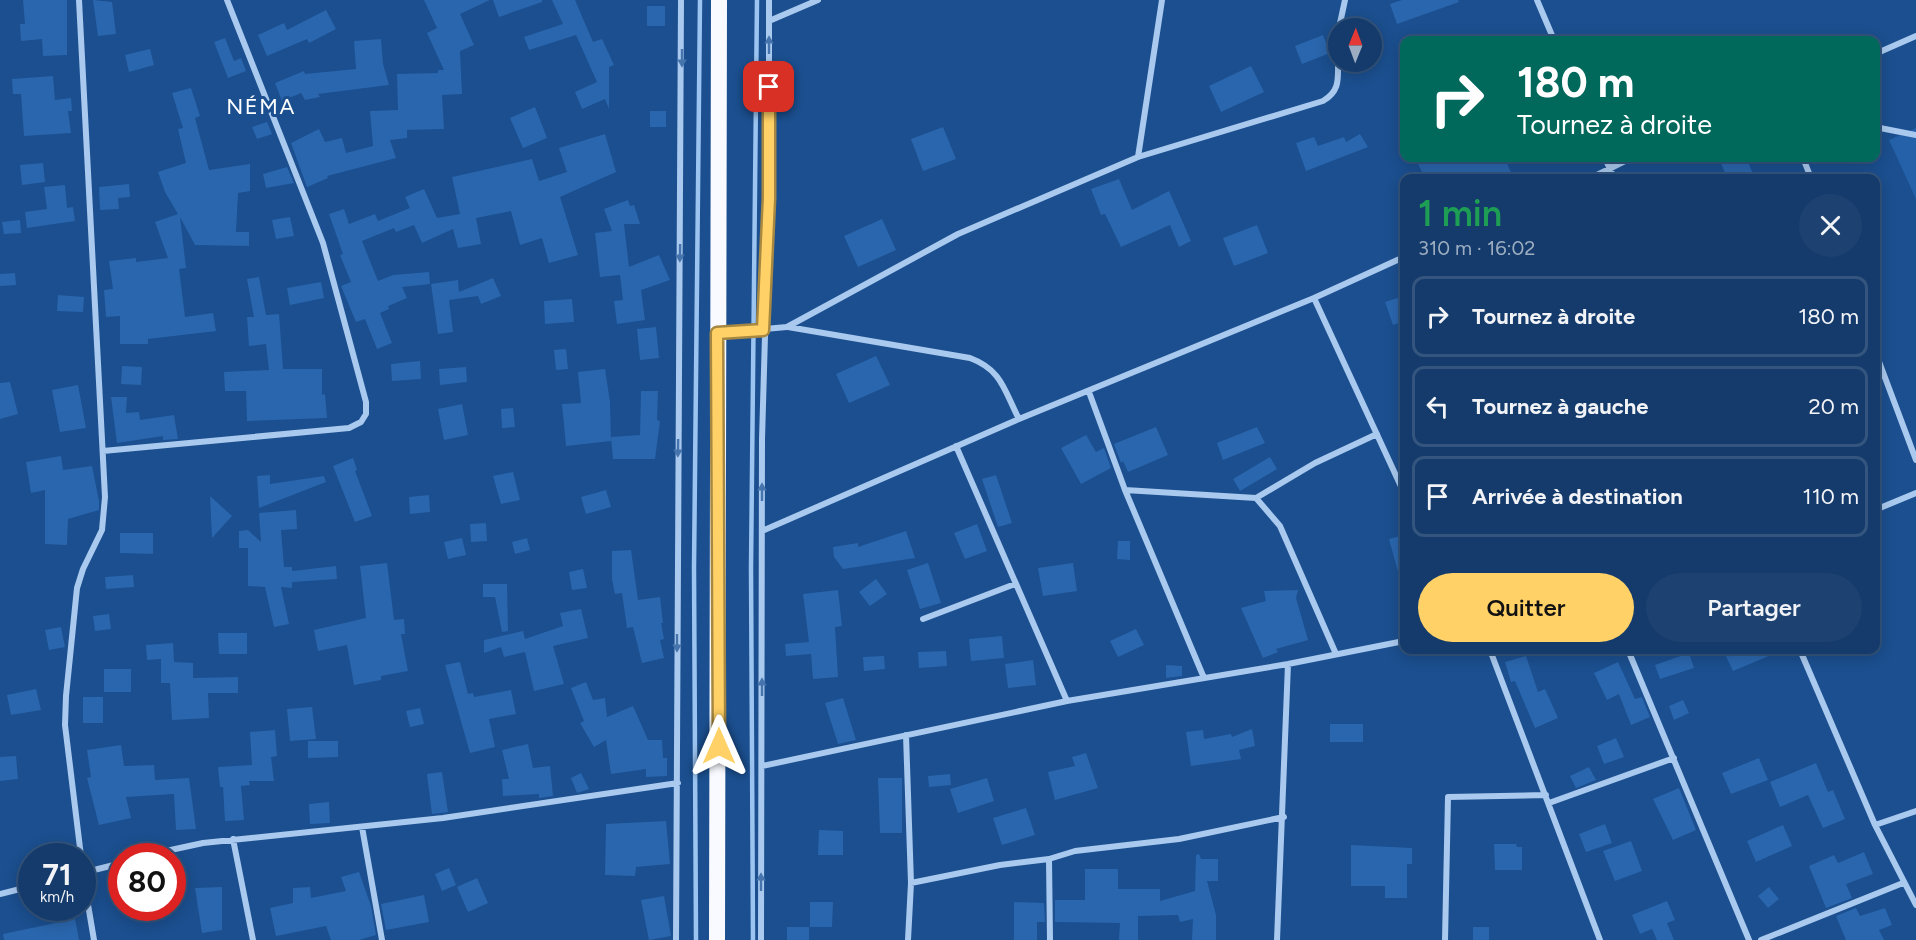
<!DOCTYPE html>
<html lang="fr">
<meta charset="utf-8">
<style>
:root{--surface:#143b6b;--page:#1d4271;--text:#f1f3f6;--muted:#9dadc1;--line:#33557e;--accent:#ffd166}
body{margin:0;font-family:Figtree,sans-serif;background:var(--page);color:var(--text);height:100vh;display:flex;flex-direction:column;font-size:22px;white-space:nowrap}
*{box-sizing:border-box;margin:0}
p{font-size:20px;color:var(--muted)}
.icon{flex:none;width:33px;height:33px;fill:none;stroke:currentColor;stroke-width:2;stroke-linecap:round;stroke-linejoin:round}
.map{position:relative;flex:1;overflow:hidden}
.details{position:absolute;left:1400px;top:174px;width:480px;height:480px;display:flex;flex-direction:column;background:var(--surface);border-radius:12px;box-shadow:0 3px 15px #0003,0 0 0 2px var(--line)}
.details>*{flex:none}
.top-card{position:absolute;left:1400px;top:36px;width:480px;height:126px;border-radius:12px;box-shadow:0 3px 15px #0003,0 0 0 2px var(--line);background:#00695c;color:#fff;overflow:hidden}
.needle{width:39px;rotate:1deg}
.tools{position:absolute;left:1328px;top:18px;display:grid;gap:12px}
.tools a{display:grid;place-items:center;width:54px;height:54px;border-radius:50%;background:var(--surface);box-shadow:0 3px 15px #0003,0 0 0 2px var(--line);font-size:30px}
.speed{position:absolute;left:18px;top:843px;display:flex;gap:12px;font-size:30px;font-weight:700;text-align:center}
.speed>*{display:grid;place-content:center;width:78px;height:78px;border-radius:50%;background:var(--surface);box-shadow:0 3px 15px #0003,0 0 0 2px var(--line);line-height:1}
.speed small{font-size:15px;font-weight:400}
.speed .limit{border:9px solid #d22;background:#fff;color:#111}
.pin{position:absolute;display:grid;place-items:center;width:51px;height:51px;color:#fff;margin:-26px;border-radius:12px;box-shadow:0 3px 9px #0006}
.me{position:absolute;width:66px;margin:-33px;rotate:0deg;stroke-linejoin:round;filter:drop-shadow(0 0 4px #0008)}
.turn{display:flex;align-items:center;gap:21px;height:126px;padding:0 18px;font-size:27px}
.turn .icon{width:78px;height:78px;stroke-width:2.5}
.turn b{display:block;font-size:42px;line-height:51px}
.round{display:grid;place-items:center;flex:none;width:63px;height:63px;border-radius:32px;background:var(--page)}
.head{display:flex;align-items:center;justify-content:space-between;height:102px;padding:0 18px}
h1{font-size:36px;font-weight:600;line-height:45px;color:#1e9e55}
.cta{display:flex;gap:12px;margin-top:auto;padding:12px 18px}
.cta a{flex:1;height:69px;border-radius:36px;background:var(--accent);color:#111;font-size:24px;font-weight:600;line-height:69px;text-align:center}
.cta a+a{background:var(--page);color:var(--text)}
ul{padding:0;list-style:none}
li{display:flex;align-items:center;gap:18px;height:81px;margin:0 12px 9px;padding:0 6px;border:3px solid var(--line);border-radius:12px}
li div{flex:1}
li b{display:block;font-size:22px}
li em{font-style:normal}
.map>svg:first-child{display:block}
.green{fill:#2461a8}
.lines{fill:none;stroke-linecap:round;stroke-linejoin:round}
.stream{stroke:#9cc4f0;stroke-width:4.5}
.building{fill:#2a66ad}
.minor{stroke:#a9c9ee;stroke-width:6}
.trunk{stroke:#f8faff;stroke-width:16}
.oneway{fill:#4674ac}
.route-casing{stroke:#a68842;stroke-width:15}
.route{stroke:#ffd166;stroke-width:10}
.labels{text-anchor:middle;stroke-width:6;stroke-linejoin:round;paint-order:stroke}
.neighbourhood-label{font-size:22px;letter-spacing:1.5px;fill:#fff;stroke:#1b4f8f}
</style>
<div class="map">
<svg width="1916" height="940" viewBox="0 0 1916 940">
<rect width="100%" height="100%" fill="#1b4f8f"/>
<path class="green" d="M1916,128V199L1889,140Z"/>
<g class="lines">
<path class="stream" d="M696,940L694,568L700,0
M753,940L751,568L757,0"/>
</g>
<path class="building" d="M23,0H67V55L43,56L42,39L21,41L20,24H25Z
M93,0L112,2L116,34L98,36Z
M424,0H490L460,14L474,45L460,51L462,94L442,95L444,129L407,130V138L390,140L396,158L327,176L328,178L307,187L291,143L319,129L325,142L342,138L346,153L373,146L370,111L398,110L397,74L438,73V70H444L427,33L437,28Z
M493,0H542V2L499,17Z
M552,0H575L593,42L602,39L614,65L609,67V109L605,99L582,109L575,92L597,82L576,35L529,50L524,37L563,24Z
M1402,0H1458L1459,2L1397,24L1390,4Z
M647,6H665V26H647Z
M326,10L336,29L309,43L307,39L267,56L258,35L284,23L287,30Z
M1323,35L1330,53L1302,64L1295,46Z
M225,38L234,61L241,58L246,71L228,78L214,42Z
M381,39L383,64L389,85L318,94L320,97L305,100L301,93L282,101L275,83L304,71L305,74L356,69L354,41Z
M150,49L154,65L129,72L125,55Z
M1251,66L1264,92L1221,112L1209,86Z
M53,76L55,100L71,98L72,111H68L71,133L24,136L21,94H13L12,79Z
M191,88L200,116L195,118L209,170L250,164V191L238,193L236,232H249V246L195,245L180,217L186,268L179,269L185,317L213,313L216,331L148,339V344H120V316L106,317L104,290L113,289L109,261L136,258V262L168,258L155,222L178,214L165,192L158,172L186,163L178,129L183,128L172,93Z
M535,107L547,138L523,148L510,118Z
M650,111H666V127H650Z
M267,122L272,134L257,139L252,127Z
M943,127L956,159L923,171L911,139Z
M605,134L616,172L560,197L578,255L549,263L542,238L520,245L511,211L476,218L481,244L458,248L453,229L422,243L414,225L396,232L394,228L362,241L378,281L393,275L429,272L430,284L402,287L407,298L388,306L389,309L380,313L392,343L377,349L365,319L356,322L341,286L351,282L340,255L343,254L329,214L344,209L349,224L375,214L378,221L410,208L405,197L424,189L437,218L460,214L452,177L532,159L539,181L567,172L559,148Z
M1360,134L1368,147L1306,171L1296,143L1314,137L1318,146L1344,137L1346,142Z
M1415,158H1505L1511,173L1497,178H1425Z
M1719,158H1746L1755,178H1727Z
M43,163L45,182L22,185L20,165Z
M287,167L294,183L266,188L263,174Z
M1119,179L1132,210L1169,191L1191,241L1179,247L1170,225L1121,247L1105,214L1101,215L1091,189Z
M129,184L130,197L118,198L119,209L100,210L99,187Z
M65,185L67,208L73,207L75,221L27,228L25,212L47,209L44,187Z
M628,200L630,206L634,205L640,224H624L629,267L659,255L670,280L641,290L645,320L617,324L614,301L623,300L620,275L600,277L595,233L612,231L604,209Z
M290,217L294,236L276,239L272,220Z
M882,219L896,250L858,267L844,236Z
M20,220L21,233L4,234L2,222Z
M1257,225L1268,253L1234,266L1223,238Z
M15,273L16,285L0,286V274Z
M259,277L266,315L279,314L283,369H322V395L325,394L327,418L247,421L246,391H225L224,372L269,370L266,344L249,346L247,317H254L247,279Z
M493,278L501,296L481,304L478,296L449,300L453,332L438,334L431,284L458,280L459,292Z
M321,282L324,298L290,305L287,288Z
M58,295L84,297L83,312L57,311Z
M1404,296V321L1393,325L1385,302Z
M572,299L574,322L545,324L544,301Z
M656,327L659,358L640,360L637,329Z
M566,349L568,369L556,370L554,350Z
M876,356L890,385L849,403L836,374Z
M420,361L421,379L392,381L391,364Z
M122,366L142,367L141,385L121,384Z
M466,367L467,382L440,385L439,369Z
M605,369L610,402L611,441L566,446L562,404L581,403L578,372Z
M10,382L18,414L0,419V383Z
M78,385L86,428L60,432L52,390Z
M641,391H658L657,420L660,421L655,459H613L611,437L640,435Z
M111,397H127L126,413L139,412L140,420L174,415L178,439L163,440V436L117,443Z
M462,404L468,435L444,440L438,409Z
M513,408L515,427L502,428L501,409Z
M1156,427L1168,455L1128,472L1123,461L1121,463L1114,444Z
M1257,427L1265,443L1223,460L1217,443Z
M1086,435L1096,452L1104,448L1111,468L1081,484L1061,448Z
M61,456L63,470L92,466L99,501V510L68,519L67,545L45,544V490L31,493L26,462Z
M1270,457L1277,469L1240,491L1233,479Z
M353,458L357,470L355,471L372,516L355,522L333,466Z
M513,472L520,500L501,504L493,476Z
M270,475V484L324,476L326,482L259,508L257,476Z
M996,475L1012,523L998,527L982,479Z
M606,490L611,507L586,514L581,497Z
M429,495L430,512L410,514L409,497Z
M210,496L232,516L212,538Z
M296,510L297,529L281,530L284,567H292V571L336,566L337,579L292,582V588L281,587L289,624L274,627L265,587L248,586V548H239V531L248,530L261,542L259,513Z
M486,523L487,541L471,542L470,524Z
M977,524L987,551L965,559L954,533Z
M906,531L915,558L843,569L834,557L833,547L858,543V547Z
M120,533H153V554L120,553Z
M1404,535V579H1400L1389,539Z
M462,538L466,555L448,559L444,542Z
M527,538L530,550L515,554L512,542Z
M1118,541H1130V560L1117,559Z
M631,550L638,600L660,597L663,623H661L664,639L660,640L664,658L642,663L633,627L627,628L622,593L615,594L612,579V551Z
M387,563L394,620L404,619L405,634H401L408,671L381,676V680L354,685L347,645L318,651L314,630L366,618L360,566Z
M928,563L941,603L920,609L907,570Z
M1073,563L1077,591L1043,596L1038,568Z
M583,569L587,588L572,590L569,572Z
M133,575L134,587L106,589L105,577Z
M876,579L887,594L870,606L859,592Z
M483,584H507L508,631L502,632L495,597H483Z
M838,590L842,626L835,627L838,677L813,679L811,654L786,656L785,644L809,642L803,594Z
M1298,590L1296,598L1308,640L1276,649L1278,652L1263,658L1241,608L1266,601L1264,591Z
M581,609L588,638L553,646L564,684L534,691L525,652L504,657L501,647L484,653V640L523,631L525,639L563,626L560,613Z
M109,614L111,629L95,631L93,616Z
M61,627L65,647L49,650L45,630Z
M1136,629L1144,645L1118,657L1110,641Z
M218,633H247V654H219Z
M1002,636L1004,658L971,661L969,639Z
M173,643L174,662L193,663V678L238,677V693H208L209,718L172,720L170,683H161V659L147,660L146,645Z
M1723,650H1783L1733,671Z
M946,651L947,666L919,668L918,652Z
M1689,653L1694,668L1660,679L1655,665Z
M884,656L885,669L864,671L863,657Z
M1526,656L1538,692L1545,689L1558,718L1535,728L1515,681L1511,682L1505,662Z
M1033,660L1036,685L1008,688L1005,664Z
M460,662L468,694L473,693L474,697L511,690L516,714L489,719L495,747L470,753L445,665Z
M1618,662L1635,699L1642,697L1650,717L1631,725L1619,694L1607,700L1594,673Z
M1166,665L1182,666V676L1166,678Z
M104,669H131V692H104Z
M586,682L593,700L605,698L607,717L633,706L648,740H662L663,758H667V776L646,777V769L611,774L606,740L594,747L580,723L584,721L571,688Z
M36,689L41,710L11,715L7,695Z
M83,697H103V723H83Z
M843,698L856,740L838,744L825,703Z
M1683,700L1689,713L1674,720L1669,706Z
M312,707L316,739L290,741L287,709Z
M420,708L424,724L410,727L406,711Z
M1330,724H1363V742H1330Z
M1252,729L1255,746L1239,750L1241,759L1191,766L1186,732L1203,730L1204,739L1231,734L1232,737Z
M275,730L277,756L271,757L274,781H249L250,785L241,786L244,820L225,821L223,787H220L218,767L252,765L250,732Z
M1616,738L1624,757L1604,764L1597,746Z
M308,741H338V757L308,758Z
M528,744L533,768L550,766L553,796L539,798V794L503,796L502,779H509L502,750Z
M121,745L124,766L154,765L155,780L189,778L196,829L176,830L174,794L126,797L131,818L99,825L87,778L91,777L87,750Z
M1086,753L1098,788L1055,800L1048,772L1075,766L1072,757Z
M16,756L18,779L0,781V757Z
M1759,758L1768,780L1731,794L1722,773Z
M1816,763L1828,792L1833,790L1845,819L1823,828L1808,795L1780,807L1770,782Z
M1589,767L1596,780L1576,788L1570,776Z
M442,772L448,812L432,814L427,774Z
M581,773L589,789L577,793L571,778Z
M950,774L951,785L929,787L928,776Z
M878,778H902V833H880Z
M987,778L994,801L958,813L950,789Z
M1679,788L1696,830L1673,840L1653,799Z
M329,802L330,823L310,824L309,804Z
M1026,808L1035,835L1002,845L993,818Z
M666,821L670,864L636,867L635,876L605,875L606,824Z
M1605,824L1612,843L1586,852L1579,834Z
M1783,825L1792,846L1756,862L1747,841Z
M819,830L843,831V855H818Z
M1631,841L1642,871L1615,881L1603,851Z
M1494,844H1516L1517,847H1522V870H1495Z
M1351,845L1412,848V864H1407V898H1385V886H1351Z
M1864,852L1873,874L1846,884L1852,898L1826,908L1809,866L1834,855L1838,863Z
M1199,854L1201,859H1218V881H1207L1216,915V940H1192L1193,919L1180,922L1178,915L1138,916V940H1119L1120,923L1055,922V900H1085V869H1118V889H1160V901L1195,891L1196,855Z
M449,868L456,885L442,891L435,874Z
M359,872L371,906L376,935L359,940H331L326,926L276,936L270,908L293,903V888L310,887L311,898L346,891L341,877Z
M477,878L488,903L468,912L457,887Z
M222,887V930L202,933L195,888Z
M1769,887L1779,899L1768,908L1758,896Z
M424,895L429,922L386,930L381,904Z
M664,896L671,936L649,940L641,900Z
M1667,901L1675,920L1667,923L1674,940H1657L1652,929L1640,934L1632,915Z
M810,902H833L832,927H810Z
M1014,902L1044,903L1045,922H1037V940H1014Z
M1856,908L1860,916L1885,908L1892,925L1879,930L1884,940H1846L1836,916Z
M75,919L79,940H4L3,934Z
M787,927H809V940H787Z
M1473,927H1489V940H1473Z"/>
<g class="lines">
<path class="minor" d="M79,0L105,497L102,530L83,569L77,588L66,696L65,725L81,856
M1537,0L1554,40
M769,21L818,0
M1339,28L1345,0
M1875,54L1916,36
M1875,127L1916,135
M1138,157L1162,0
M1605,158L1614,178
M1803,158L1811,178
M1591,178L1631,158
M1314,298L1404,493
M788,327L970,358C1002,370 1004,390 1019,419
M719,333L787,327L958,234L1138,157L1323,101C1340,91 1338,79 1338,62
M1875,351L1916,460
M1089,392L1125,490L1256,498L1280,526L1336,654
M956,446L1067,701
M103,451L349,428L361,422L366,414V402L323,243L227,0
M1125,490L1204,678
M1256,498L1315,463L1377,434
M1875,510L1916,493
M762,531L1019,419L1314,298L1404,257
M923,619L1015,584
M1490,650L1600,940
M1628,650L1749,940
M1800,650L1875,825L1916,905
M906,735L911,883L908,940
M762,766L1067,701L1288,664L1404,641
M1549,803L1674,758
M1875,825L1916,811
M362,827L382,940
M233,839L253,940
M143,856L203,843L443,818L678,783
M1049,859L1050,940
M82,869L94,940
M82,873L122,863
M911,883L1000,865L1049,859L1075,851L1179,839L1284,817
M0,894L32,886
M676,940L681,0
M761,940L762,439L769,198V0
M1277,940L1288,664
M1445,940L1448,797L1546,795
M1761,940L1903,883"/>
<path class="trunk" d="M717,940L719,0"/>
</g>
<defs><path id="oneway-solid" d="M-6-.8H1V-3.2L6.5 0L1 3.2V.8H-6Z" transform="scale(1.5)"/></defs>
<g class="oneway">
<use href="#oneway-solid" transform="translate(769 45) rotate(-90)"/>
<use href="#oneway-solid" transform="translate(682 58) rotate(90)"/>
<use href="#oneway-solid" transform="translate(680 253) rotate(91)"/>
<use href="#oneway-solid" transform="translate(678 448) rotate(91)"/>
<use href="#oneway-solid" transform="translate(762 492) rotate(-90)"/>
<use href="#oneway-solid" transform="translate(677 643) rotate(90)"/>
<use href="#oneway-solid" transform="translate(762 687) rotate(-90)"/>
<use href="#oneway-solid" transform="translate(761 882) rotate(-90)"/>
</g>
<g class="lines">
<g class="route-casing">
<path id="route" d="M719,746L717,333L763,330L769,198V87"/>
</g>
<use href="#route" class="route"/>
</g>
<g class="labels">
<g class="neighbourhood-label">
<text x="261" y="114">NÉMA</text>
</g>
</g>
</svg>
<div class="tools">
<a><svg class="needle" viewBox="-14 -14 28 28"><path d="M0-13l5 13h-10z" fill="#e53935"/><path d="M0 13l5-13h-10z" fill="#9dadc1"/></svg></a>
</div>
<div class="speed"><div>71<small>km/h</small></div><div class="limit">80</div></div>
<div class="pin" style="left:769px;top:87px;background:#d93025"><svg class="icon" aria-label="arrive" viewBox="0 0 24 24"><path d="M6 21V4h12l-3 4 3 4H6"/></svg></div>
<svg class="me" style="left:719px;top:746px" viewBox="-20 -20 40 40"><path d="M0-17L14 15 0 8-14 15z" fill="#ffd166" stroke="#fff" stroke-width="4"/></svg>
<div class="top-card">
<div class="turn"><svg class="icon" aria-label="right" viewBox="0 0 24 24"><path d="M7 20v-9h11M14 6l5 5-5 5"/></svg><div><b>180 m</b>Tournez à droite</div></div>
</div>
<section class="details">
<div class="head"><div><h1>1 min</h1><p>310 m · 16:02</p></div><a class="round"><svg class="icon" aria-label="close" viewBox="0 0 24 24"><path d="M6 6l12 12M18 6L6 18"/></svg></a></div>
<ul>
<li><svg class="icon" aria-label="right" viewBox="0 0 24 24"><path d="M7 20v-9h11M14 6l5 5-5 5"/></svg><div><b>Tournez à droite</b></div><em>180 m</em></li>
<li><svg class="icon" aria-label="left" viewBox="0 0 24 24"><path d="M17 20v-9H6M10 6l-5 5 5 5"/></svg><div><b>Tournez à gauche</b></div><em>20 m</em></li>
<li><svg class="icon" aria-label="arrive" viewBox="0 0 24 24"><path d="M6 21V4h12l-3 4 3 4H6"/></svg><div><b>Arrivée à destination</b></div><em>110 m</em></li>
</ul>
<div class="cta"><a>Quitter</a><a>Partager</a></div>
</section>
</div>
